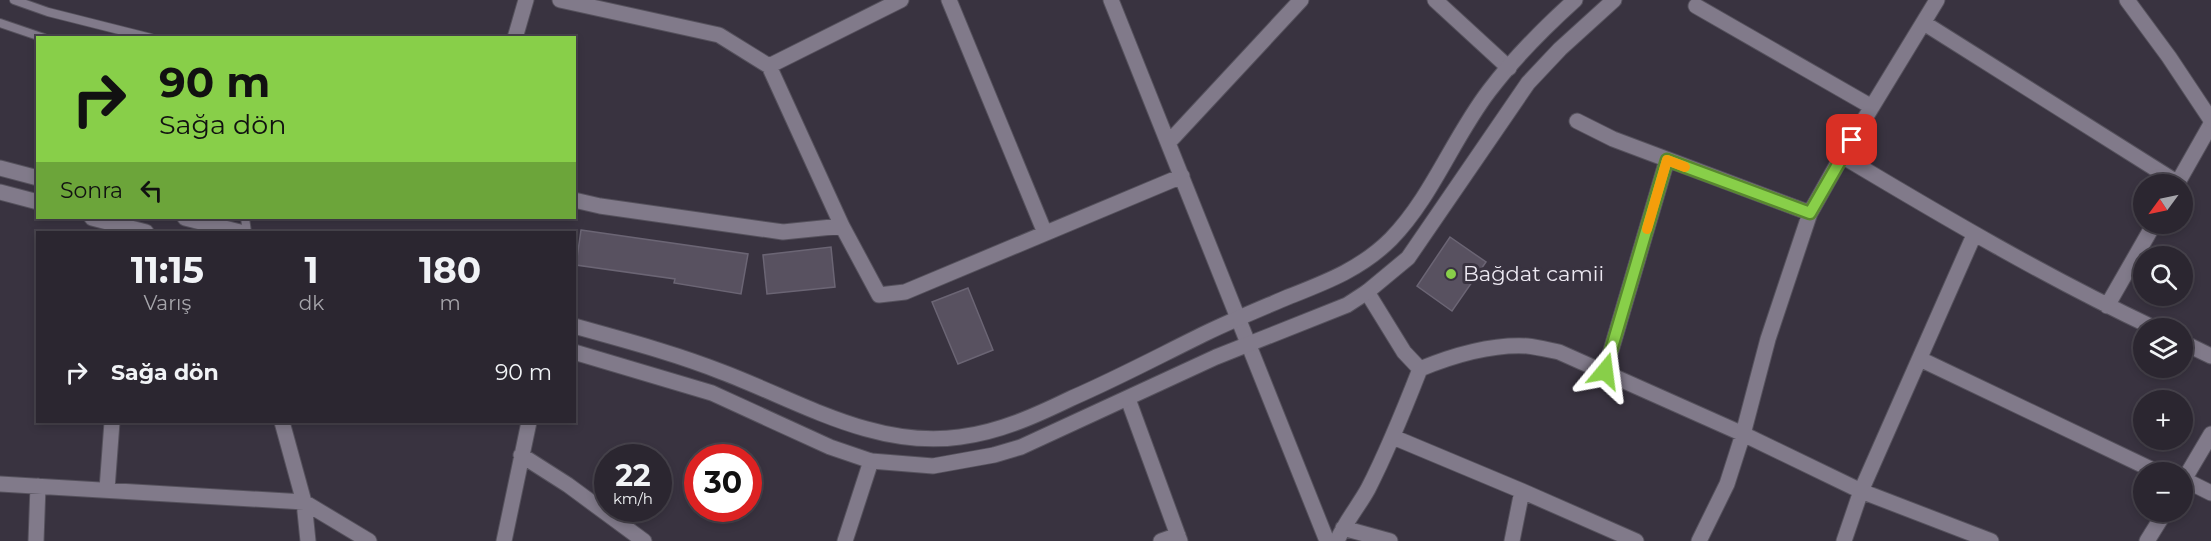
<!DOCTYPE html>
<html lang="tr">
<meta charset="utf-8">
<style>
:root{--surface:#2b2630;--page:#37323c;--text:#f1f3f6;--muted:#a6a5ab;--line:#47434c}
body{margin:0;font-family:Montserrat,sans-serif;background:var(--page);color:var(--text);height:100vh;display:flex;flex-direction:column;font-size:22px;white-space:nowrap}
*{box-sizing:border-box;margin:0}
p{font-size:20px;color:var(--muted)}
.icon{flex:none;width:33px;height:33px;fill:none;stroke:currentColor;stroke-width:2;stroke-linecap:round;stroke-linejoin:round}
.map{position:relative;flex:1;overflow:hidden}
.sheet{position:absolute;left:36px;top:231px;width:540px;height:192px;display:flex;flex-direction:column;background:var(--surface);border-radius:0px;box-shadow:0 3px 9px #0003,0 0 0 2px var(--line)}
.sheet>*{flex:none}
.hud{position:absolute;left:36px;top:36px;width:540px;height:183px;border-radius:0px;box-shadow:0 3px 9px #0003,0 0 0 2px var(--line);background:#88cf49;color:#111;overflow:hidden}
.needle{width:39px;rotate:237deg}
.tools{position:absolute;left:2133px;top:174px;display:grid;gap:12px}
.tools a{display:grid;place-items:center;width:60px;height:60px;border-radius:50%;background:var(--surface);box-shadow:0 3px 9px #0003,0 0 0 2px var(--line);font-size:30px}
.speed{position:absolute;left:594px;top:444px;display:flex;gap:12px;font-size:30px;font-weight:700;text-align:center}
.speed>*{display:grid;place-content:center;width:78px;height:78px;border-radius:50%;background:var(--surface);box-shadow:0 3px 9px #0003,0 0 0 2px var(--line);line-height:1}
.speed small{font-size:15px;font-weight:400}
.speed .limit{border:9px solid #d22;background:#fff;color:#111}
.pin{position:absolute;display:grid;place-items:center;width:51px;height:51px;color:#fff;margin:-26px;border-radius:12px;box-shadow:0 3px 9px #0006}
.me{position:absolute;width:66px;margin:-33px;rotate:16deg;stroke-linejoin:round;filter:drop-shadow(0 0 4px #0008)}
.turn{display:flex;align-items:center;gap:21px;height:126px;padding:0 24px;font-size:27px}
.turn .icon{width:78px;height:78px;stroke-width:2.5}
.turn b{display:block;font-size:42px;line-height:51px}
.then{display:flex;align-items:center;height:57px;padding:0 24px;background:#0003;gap:12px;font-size:22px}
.eta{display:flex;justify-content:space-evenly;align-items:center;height:102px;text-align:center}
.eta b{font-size:36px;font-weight:700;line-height:42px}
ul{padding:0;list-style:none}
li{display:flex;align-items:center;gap:18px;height:78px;padding:0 24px}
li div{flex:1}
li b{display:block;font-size:22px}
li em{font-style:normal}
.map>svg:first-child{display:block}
.building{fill:#585160;stroke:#6b6574;stroke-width:1.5}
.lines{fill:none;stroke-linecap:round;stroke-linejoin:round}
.lane-casing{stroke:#55515c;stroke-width:10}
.street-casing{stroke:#55515c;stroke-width:17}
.secondary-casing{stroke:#55515c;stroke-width:17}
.lane{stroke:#817a8a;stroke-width:8}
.street{stroke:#817a8a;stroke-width:15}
.secondary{stroke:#817a8a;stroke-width:15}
.route-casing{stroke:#58872f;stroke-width:15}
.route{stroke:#88cf49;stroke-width:10}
.slow{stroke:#f59e0b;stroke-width:10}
.poi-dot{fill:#88cf49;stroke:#393340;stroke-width:2}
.labels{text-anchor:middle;stroke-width:6;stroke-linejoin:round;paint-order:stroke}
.poi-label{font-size:21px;fill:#ede9f2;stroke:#393340;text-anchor:start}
</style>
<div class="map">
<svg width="2211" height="541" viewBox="0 0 2211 541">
<rect width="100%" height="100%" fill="#393340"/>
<path class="building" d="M581,230L748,254L741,294L674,283L675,279L576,265Z
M1450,237L1486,262L1452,311L1417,286Z
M831,247L835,287L767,294L763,255Z
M968,288L993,350L958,364L932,302Z"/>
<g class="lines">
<g class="lane-casing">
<path id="lane" d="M14,0L48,12L151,38
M0,23L44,38
M245,218L247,232"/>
</g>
<g class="street-casing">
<path id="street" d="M560,0L719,35L769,66
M901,0L769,66L842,226L879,295L905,292L1182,176
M949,0L1045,233
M1111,0L1327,541
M1435,0L1509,68
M1696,6L1872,107
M1924,23L2178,183
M515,38L526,0
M1577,121L1613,139L1810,213
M1169,142L1301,0
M1842,156C1944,217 2046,277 2154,328
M2177,184L2211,124
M574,200L600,206L783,232L842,226
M2107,306L2154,224
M2182,342L2211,356
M1920,359L2157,472
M1420,369C1454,355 1490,344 1527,346C1537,347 1549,350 1559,352L1743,434L1861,491L1991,541
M1605,371L1667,160
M1128,399L1180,541
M282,422L304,502L308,541
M1393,437L1522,491L1636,541
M521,455L568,485L644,541
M2185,480L2211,493
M2182,483L2211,434
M0,484L304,502L369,541
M107,489L112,422
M1343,528L1390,541
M36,541L38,486
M504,541L529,422
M845,541L871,461
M1161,541L1178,535
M1337,541C1345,522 1358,507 1368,489C1388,450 1404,410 1420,369L1404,352L1367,292
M1512,541L1522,491
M1699,541L1727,484L1743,434L1768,339L1810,213L1842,156L1937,0
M1844,541L1861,491L1974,235
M2147,541L2165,512"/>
</g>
<g class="secondary-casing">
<path id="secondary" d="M2127,0L2169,57L2211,120
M0,168L38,178
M0,192L38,202
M92,218L146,232
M185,218L240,232
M574,326C624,340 674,353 722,372C799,401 875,449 960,437C1000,432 1037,415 1072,398C1118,378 1161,355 1206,333C1233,320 1260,309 1288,297C1326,282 1361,269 1391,239C1432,197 1453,138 1489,91C1514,58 1544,28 1575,0
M574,352L712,393L830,447L871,461L933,466L994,455L1021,447L1216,357L1347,305L1367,292L1408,258L1528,83L1560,49L1614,0"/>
</g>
<use href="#lane" class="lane"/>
<use href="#street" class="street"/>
<use href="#secondary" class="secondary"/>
</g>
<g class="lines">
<g class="route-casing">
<path id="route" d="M1605,371L1667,160L1810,213L1852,140"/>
</g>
<use href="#route" class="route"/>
<path class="slow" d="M1647,229L1667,160L1685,167"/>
</g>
<circle class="poi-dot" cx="1451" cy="274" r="6"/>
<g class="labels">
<g class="poi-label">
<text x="1463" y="281">Bağdat camii</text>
</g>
</g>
</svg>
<div class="tools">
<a><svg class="needle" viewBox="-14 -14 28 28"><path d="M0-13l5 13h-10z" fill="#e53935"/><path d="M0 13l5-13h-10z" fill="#a6a5ab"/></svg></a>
<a><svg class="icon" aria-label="search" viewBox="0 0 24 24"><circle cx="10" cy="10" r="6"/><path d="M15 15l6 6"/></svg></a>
<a><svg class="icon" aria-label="layers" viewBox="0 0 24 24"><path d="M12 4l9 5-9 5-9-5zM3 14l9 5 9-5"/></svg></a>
<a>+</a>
<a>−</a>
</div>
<div class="speed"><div>22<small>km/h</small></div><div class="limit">30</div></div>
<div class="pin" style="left:1852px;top:140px;background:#d93025"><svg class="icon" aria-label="arrive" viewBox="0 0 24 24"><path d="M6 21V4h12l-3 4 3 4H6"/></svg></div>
<svg class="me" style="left:1605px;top:371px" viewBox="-20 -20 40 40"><path d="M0-17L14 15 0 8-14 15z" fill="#88cf49" stroke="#fff" stroke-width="4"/></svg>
<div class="hud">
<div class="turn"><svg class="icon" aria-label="right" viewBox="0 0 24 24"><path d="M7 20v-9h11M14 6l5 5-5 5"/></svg><div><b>90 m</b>Sağa dön</div></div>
<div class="then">Sonra<svg class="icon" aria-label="left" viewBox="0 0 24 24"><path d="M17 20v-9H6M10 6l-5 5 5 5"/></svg></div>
</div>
<section class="sheet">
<div class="eta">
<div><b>11:15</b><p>Varış</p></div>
<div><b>1</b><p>dk</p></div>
<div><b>180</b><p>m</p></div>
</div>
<ul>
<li><svg class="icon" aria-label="right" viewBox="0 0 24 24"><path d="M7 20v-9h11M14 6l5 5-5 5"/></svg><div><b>Sağa dön</b></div><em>90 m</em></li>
</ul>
</section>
</div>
